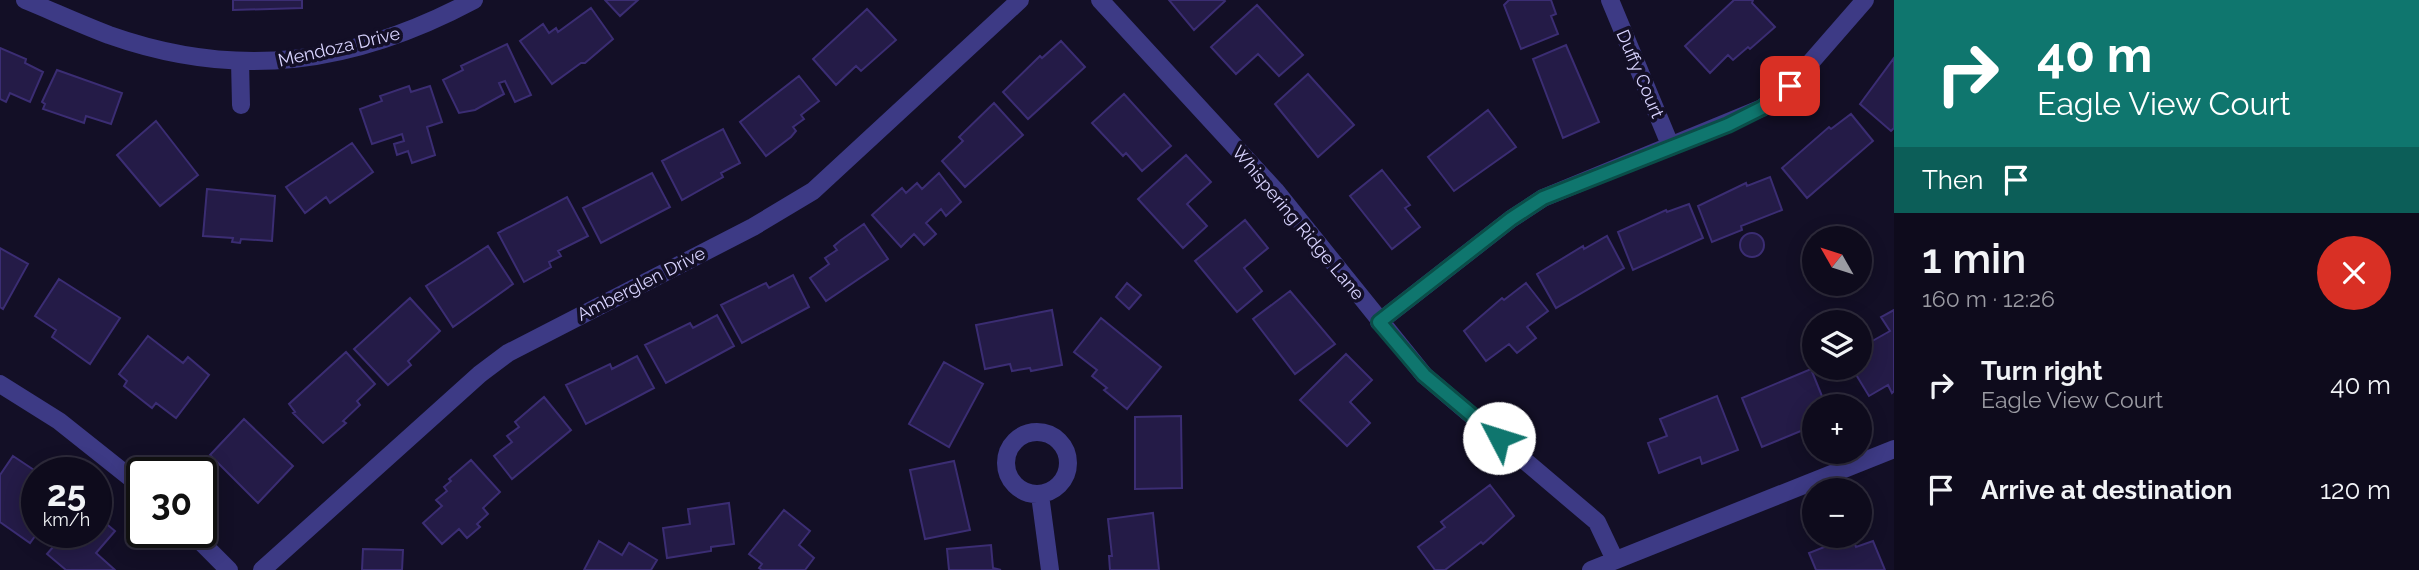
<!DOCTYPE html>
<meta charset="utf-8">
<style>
:root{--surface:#0e0b1c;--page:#1c1929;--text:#f1f3f6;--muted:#9b9ba3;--line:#2e2b3b}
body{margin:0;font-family:Raleway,sans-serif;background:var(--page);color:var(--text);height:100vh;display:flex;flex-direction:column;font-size:26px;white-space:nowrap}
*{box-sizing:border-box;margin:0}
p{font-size:23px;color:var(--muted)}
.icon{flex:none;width:38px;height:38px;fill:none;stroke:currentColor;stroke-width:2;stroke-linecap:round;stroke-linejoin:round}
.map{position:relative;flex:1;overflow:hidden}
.details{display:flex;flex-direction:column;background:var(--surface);width:525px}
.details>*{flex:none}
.banner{background:#0f766e;color:#fff;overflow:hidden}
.needle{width:46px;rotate:309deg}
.tools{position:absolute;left:1802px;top:226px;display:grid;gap:14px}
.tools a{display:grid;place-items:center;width:70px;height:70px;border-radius:50%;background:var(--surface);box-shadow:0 4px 18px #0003,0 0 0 2px var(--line);font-size:35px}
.speed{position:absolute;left:21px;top:457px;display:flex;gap:14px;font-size:35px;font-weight:700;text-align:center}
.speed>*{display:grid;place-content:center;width:91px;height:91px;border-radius:50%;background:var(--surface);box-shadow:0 4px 18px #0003,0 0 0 2px var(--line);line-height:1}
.speed small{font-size:18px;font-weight:400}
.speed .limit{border:4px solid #111;border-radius:10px;background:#fff;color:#111}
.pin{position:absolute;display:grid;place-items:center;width:60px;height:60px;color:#fff;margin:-30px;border-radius:14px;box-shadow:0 4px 10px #0006}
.me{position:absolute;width:77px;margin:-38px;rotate:310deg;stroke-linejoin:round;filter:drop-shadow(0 0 5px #0008)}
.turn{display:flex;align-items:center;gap:24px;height:147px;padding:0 28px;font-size:32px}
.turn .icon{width:91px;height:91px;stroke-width:2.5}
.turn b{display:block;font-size:49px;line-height:60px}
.then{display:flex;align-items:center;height:66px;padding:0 28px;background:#0003;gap:14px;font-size:26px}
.round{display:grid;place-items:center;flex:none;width:74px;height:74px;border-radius:37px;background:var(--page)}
.overview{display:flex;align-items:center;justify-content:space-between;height:119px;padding:0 28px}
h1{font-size:42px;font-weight:600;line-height:52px}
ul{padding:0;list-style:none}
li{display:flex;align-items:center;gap:21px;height:105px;padding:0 28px}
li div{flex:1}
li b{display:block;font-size:26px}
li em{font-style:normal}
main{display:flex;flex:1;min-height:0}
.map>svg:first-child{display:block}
.building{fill:#241b47;stroke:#3b2d73;stroke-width:2}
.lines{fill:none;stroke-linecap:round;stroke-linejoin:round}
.street{stroke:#3d3a85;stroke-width:18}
.route-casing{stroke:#0a4d48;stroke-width:18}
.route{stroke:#0f766e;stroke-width:12}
.labels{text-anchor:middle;stroke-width:7;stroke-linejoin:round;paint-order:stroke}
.street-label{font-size:18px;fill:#d9d4ff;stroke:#130f26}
</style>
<main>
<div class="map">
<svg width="1894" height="570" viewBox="0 0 1894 570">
<rect width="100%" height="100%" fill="#130f26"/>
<path class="building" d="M233,0H302V8L233,10Z
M605,0H638L620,16Z
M1169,0H1224L1225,1L1194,30Z
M1509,0H1551L1556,14L1551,16L1558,34L1521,49L1504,5Z
M1734,0H1753L1752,3L1775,27L1750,49L1748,47L1733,60L1728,55L1710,73L1685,46Z
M1257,5L1303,55L1279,76L1258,54L1236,74L1211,47Z
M591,8L613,39L585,63H581L552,84L520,41L543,24L549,33L556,28L558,32Z
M867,9L896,40L861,71L856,66L836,85L813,59Z
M1061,41L1085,67L1028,119L1003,92L1040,56L1042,58Z
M507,44L531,95L515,102L505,81L499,83L504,94L475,110L459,113L443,80L463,70L461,66Z
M1566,45L1599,122L1563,138L1533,59Z
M0,48L26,59L25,63L43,72L30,102L10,93L6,102L0,99Z
M1894,58V128L1891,131L1860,104Z
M57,70L122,93L111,124L86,116L84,123L43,109L45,104L42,102Z
M1308,74L1354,125L1318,157L1275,104Z
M799,76L819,101L801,115L804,119L793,127L796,131L791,137L766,156L740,122Z
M409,86L411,92L430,86L442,122L427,127L435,155L412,163L408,151L397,155L394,144L404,141L402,134L372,144L360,109L382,101L380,96Z
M1124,94L1171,146L1142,171L1126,153L1123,156L1092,123Z
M994,103L1023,135L965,187L942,161L963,141L959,137Z
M1488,110L1516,147L1454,191L1428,157Z
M1851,114L1873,141L1807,198L1782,168L1829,127L1831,129Z
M156,121L198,175L160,206L117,155Z
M723,129L740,163L721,173L723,177L682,200L662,161Z
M352,143L373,172L330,203L326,197L305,213L286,187Z
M1186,155L1211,182L1187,204L1207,226L1183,248L1138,199Z
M1382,170L1410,205L1405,208L1420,227L1392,249L1350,196Z
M652,173L670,207L601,243L583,208Z
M939,173L961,202L946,216L941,209L926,223L936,234L924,245L914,234L901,247L872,215L902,188L906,193L917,183L922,189Z
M1770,177L1782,210L1741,226L1742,230L1712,242L1698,206L1746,183L1747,186Z
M207,189L275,196L272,241L241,239L240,243L232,242L233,238L203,236Z
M567,197L588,236L558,251L561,256L549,262L551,267L524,282L498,233Z
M1689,204L1703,238L1633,270L1618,232L1666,210L1667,212Z
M1245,220L1268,248L1244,268L1262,291L1237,312L1195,261Z
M864,224L888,259L826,301L810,278L829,264L825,258L837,250L834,246L841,240Z
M1740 245a12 12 0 1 1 24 0a12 12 0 1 1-24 0Z
M1607,236L1624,268L1556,308L1537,274L1583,246L1584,249Z
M488,246L513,284L453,327L426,286Z
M0,248L28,264L3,309L0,307Z
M793,275L809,307L742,343L721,305L766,283L769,288Z
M59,279L120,318L90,364L52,337L56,330L35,316Z
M1127,283L1141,295L1129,309L1116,297Z
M1526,283L1548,311L1527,327L1536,338L1517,353L1509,344L1486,361L1464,331L1502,298L1504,300Z
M1290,291L1335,344L1295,374L1253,319Z
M410,298L440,331L408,361L411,365L388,385L354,349Z
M1052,310L1062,365L1031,371L1030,368L1012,371L1010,364L985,369L976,325Z
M1894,310V391L1892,393L1888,385L1869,396L1852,368H1860V348L1890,331L1881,317Z
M717,315L734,346L666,383L645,345L690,323L693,328Z
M1101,318L1161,367L1127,409L1104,390L1107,388L1092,376L1097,370L1074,352Z
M148,336L183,363L188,357L209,375L176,418L156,403L152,408L124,386L127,381L119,374Z
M346,352L375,384L357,401L360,405L343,421L346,423L323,443L293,413L295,412L289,404Z
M1346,354L1372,380L1350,402L1370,423L1347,446L1300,400Z
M637,356L654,388L586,424L566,385L610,364L612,369Z
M944,362L983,384L949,447L909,424Z
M1811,369L1826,406H1815V419L1810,421L1813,426L1762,447L1742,398Z
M1717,396L1738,450L1702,464L1700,457L1659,473L1648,443L1667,436L1660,419Z
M544,397L571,430L512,479L494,456L512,442L507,436L519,427L515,422Z
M1181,416L1182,488L1135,489V417Z
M244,419L293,466L258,503L210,455Z
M13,456L37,472V484L26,500L37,508L38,532L30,543L0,522V475Z
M471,460L500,492L483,508L488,514L477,524L480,527L467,538L459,529L442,544L423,523L442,506L436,500L447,491L444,487L451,481L449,479Z
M954,461L970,530L925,539L910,470Z
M1490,485L1514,516L1483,544L1481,542L1445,570H1435L1418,547L1445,527L1441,522Z
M729,503L734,544L711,547V551L667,558L663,528L690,524L688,509Z
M784,510L810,531L799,545L814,558L805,570H762L759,568L762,564L749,554Z
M1153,513L1159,570H1110L1109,556H1112L1108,519Z
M96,515L115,531L96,553L115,570H66L47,554L66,532H96Z
M1852,536L1856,547L1873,541L1885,570H1816L1809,553Z
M599,541L622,555L629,543L657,560L651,570H584Z
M991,545L993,568L1001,570H949L947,549Z
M363,549L403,550L402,570H362Z"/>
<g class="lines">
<path class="street" d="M25,0C52,11 80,24 109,35C239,81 354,64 474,0
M1100,0L1275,190L1424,375L1597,522L1615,560
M1610,0L1671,147
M240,61L241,105
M1379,322L1511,219L1543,198L1762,108L1790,86L1865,0
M0,384L59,421L142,487
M1006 463a31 31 0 1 1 62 0a31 31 0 1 1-62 0Z
M1040,495L1050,570
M191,532L229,570
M262,570L480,374L508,353L753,227L813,191L1020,0
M1591,570L1894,449"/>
</g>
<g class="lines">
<g class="route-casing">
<path id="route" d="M1499,438L1424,375L1379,322L1511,219L1543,198L1728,125L1762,108L1790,86"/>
</g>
<use href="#route" class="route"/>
</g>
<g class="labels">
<g class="street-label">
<text transform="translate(339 47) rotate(-13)" y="6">Mendoza Drive</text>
<text transform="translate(1640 74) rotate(67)" y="6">Duffy Court</text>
<text transform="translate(1298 223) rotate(50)" y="6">Whispering Ridge Lane</text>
<text transform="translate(641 284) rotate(-27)" y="6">Amberglen Drive</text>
</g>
</g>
</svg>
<div class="tools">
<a><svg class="needle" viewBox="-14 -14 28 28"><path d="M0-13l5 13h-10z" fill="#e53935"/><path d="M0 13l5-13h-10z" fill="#9b9ba3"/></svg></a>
<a><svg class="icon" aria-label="layers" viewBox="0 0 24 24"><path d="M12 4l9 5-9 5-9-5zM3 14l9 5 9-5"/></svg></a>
<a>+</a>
<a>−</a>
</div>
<div class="speed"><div>25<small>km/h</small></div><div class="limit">30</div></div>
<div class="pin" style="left:1790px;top:86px;background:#d93025"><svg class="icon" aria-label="arrive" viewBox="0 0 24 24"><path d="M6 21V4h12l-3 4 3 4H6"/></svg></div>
<svg class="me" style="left:1499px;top:438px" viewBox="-20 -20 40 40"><circle r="19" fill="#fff"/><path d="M0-13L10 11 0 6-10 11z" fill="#0f766e"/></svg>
</div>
<section class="details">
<div class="banner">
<div class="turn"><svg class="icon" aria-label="right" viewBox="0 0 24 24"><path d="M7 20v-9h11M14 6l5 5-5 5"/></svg><div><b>40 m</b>Eagle View Court</div></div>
<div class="then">Then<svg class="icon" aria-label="arrive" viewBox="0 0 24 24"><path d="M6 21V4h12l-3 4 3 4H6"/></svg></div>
</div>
<div class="overview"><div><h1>1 min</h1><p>160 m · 12:26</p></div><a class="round" style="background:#d93025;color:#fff"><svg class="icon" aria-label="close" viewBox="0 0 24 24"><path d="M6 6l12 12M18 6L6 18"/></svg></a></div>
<ul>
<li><svg class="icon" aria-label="right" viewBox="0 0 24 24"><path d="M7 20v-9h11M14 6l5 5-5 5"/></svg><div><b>Turn right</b><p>Eagle View Court</p></div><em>40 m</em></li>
<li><svg class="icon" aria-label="arrive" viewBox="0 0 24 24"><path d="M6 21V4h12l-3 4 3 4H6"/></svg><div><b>Arrive at destination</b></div><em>120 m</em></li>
</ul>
</section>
</main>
